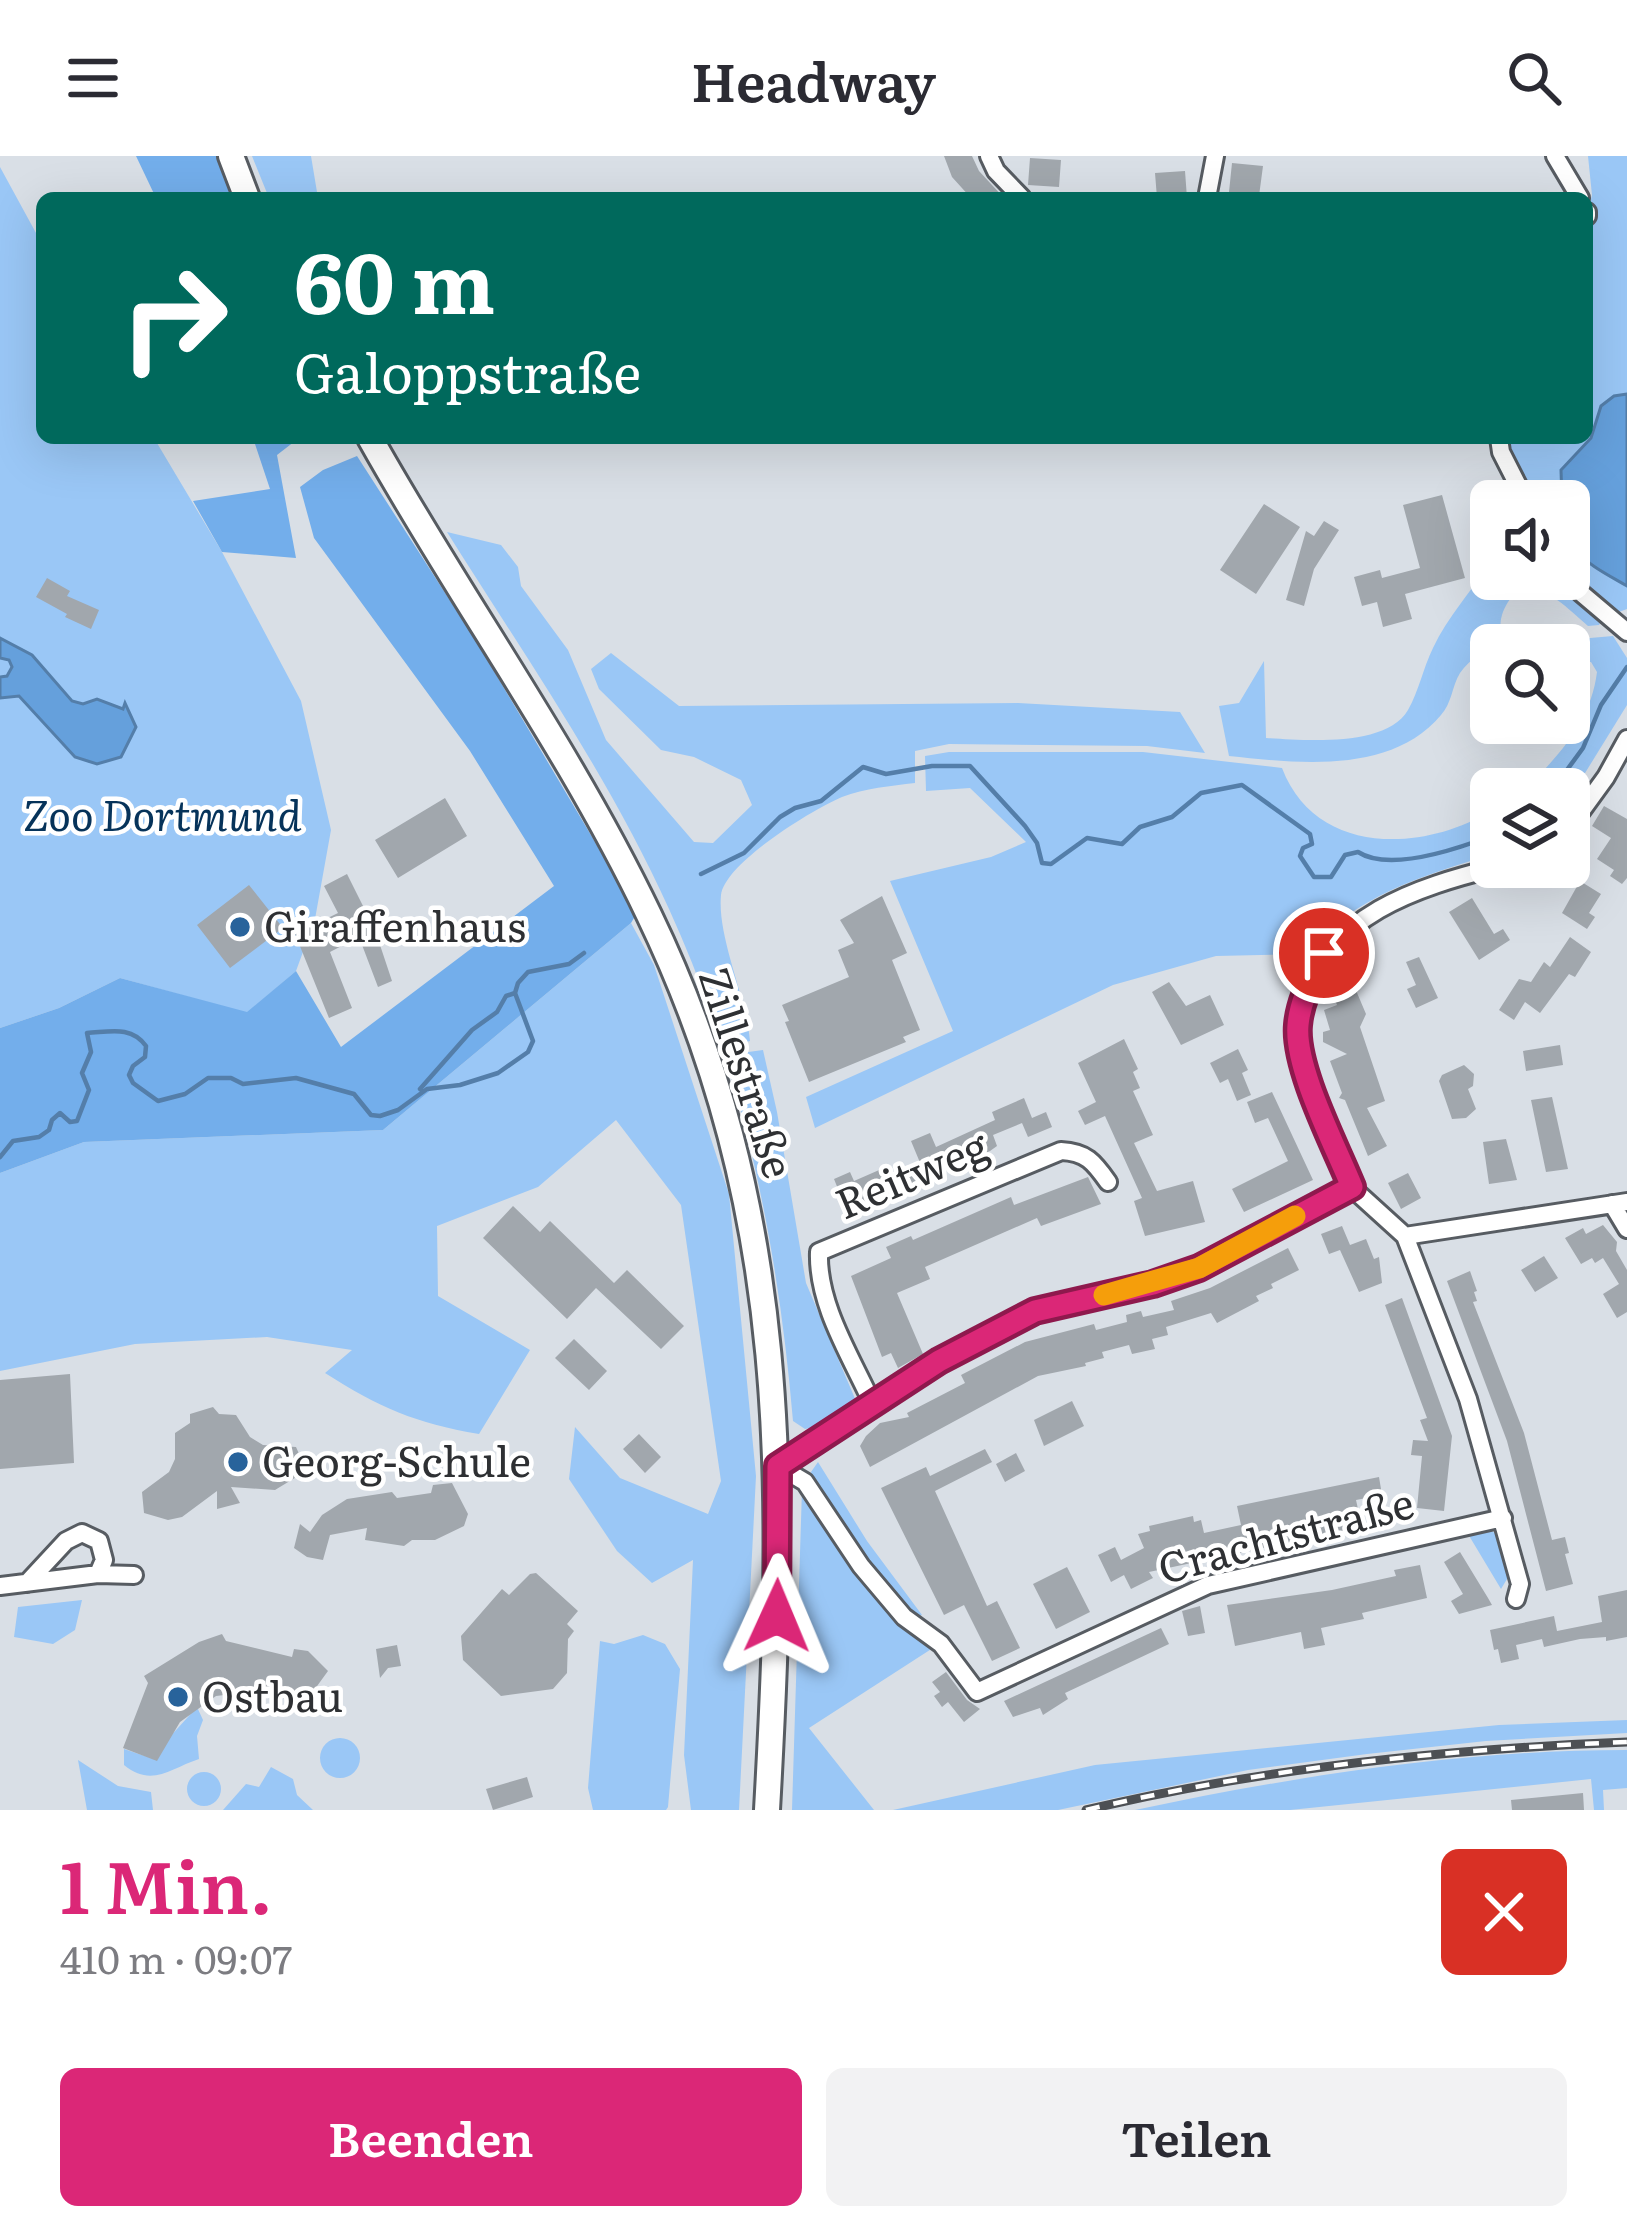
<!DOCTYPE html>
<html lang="de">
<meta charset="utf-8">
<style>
:root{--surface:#fff;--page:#f2f2f3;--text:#2b2b33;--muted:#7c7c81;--accent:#db2777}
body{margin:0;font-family:Literata,serif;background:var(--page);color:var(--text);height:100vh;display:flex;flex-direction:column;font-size:45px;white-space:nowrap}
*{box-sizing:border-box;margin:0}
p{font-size:39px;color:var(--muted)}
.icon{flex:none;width:66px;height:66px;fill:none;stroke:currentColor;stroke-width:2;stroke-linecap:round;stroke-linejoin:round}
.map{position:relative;height:1654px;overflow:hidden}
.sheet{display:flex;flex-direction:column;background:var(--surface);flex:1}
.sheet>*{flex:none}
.banner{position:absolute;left:36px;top:36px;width:1557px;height:252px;border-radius:18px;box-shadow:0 12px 48px #0002;background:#00695c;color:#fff;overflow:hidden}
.buttons{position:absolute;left:1470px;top:324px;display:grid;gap:24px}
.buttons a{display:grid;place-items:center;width:120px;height:120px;border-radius:18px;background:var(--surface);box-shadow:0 12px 48px #0002;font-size:60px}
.pin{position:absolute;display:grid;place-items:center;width:102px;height:102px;color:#fff;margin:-51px;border:6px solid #fff;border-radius:50%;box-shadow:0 3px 12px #0007}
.me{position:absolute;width:132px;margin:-66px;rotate:1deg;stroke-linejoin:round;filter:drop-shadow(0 0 9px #0008)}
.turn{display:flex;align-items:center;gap:42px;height:252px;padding:0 60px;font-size:54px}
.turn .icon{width:156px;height:156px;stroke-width:2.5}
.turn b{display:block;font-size:84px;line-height:102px}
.round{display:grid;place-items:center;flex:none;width:126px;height:126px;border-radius:18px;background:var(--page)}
.overview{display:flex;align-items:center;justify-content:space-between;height:204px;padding:0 60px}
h1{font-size:72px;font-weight:600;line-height:90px;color:var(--accent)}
.primary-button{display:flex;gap:24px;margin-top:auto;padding:24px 60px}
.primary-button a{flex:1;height:138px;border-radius:18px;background:var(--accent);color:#fff;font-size:48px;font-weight:600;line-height:138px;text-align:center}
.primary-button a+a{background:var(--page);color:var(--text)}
header{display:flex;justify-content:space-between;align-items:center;height:156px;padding:0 60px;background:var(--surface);font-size:54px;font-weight:600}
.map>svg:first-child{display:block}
.green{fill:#9ac7f6}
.forest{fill:#73aeeb}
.water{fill:#65a0dc;stroke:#547ea9;stroke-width:3}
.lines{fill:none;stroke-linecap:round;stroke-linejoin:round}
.stream{stroke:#547ea9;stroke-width:4.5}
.building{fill:#a1a7ad}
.minor-casing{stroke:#575c62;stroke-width:22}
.secondary-casing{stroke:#575c62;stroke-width:30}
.minor{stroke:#fff;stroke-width:16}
.secondary{stroke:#fff;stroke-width:24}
.rail-casing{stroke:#4d5054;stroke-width:9}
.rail{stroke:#fff;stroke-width:4.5;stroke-dasharray:14;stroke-linecap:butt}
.route-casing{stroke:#8e194d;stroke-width:30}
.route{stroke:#db2777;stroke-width:21}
.slow{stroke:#f59e0b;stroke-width:21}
.poi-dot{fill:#28639b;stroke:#fff;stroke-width:4.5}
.labels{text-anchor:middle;stroke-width:9;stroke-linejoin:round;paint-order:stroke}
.park-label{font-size:42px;font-style:italic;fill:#06335a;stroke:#fff}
.poi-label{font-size:42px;fill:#2e3033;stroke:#fff;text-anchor:start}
.street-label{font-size:42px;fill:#2e3033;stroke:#fff}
</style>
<header><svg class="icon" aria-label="menu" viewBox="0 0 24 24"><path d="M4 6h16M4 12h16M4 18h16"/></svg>Headway<svg class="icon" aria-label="search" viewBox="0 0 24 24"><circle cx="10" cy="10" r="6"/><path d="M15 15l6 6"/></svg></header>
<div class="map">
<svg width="1627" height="1654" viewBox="0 0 1627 1654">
<rect width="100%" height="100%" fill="#d9dfe6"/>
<path class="green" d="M252,0H311L318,42H269Z
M1588,0H1627V453L1616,457L1599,446L1569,411V345H1526L1499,282H1587V60L1592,39Z
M0,11L42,88V282H154L222,396L301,545L331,674L315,763L296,815L247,857L120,822L59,852L0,872Z
M447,376L501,389L518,411L521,430L568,494L606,584L694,686L713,687L752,649L741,624L694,601L661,594L599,533L591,513L611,497L679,550L1018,547L1180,556L1205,597L1147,590L949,588L915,595V627C891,630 865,632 842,641C813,653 725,707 721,739C717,781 746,840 750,885L739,888L741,897L763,894L777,956L806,1127L856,1245L830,1268L805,1273L793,1265C778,1089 743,915 669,753C609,620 524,499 447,376Z
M1491,406V423H1563L1601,465L1599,469L1588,470C1569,454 1531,412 1508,446C1500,459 1499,469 1502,483C1490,492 1469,503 1460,517C1452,530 1452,547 1441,559C1391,619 1297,607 1229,600L1219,550L1239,547L1264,505L1266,582C1303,584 1386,592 1408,554C1419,535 1423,512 1433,492C1447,462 1472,434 1491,406Z
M1613,480L1627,502V549L1569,643V633H1525C1559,600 1591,565 1597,516L1591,506L1569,507V489H1510Z
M949,596H1143L1282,612C1315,699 1421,697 1491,655V699C1427,718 1349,741 1309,798L1216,800L1113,829L815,972L806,941L953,875L890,725L991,701L1026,686L970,632L926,635L925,600Z
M631,767L654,809L729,1038L756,1320L739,1654H691L684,1599L693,1404L652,1427L617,1395L569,1323L575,1271L620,1322L708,1358L721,1325L681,1049L616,964L538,1031L437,1070L438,1140L530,1194L479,1278C415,1267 380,1252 325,1217L352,1194L267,1181L135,1188L0,1215V1017L84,986L383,974Z
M818,1306L867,1385L922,1459L914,1462L878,1425L812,1324L811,1316Z
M802,1333L936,1490L809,1572L874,1654H792Z
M1489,1374L1499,1379L1510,1418L1501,1433L1468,1378Z
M82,1444L75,1474L53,1488L14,1481L18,1451Z
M643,1479L665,1488L680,1513L668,1651L666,1654H593L588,1632L600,1485L614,1488Z
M197,1551L203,1564L197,1580L199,1603C171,1612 152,1632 124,1609V1593L157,1604L167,1584Z
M1627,1564V1577L1486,1585L1367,1598L1248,1614L1058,1654H893L1095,1609L1499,1569Z
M320 1602a20 20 0 1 1 40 0a20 20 0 1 1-40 0Z
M1627,1594V1632L1603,1634L1604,1654H1594L1591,1623L1290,1654H1135C1295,1620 1463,1594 1627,1594Z
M78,1604L118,1630L151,1636L153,1654H87Z
M271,1611L293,1623L297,1639L313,1654H223L246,1628L259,1631Z
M187 1633a17 17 0 1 1 34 0a17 17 0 1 1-34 0Z"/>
<path class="forest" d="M136,0H218L236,42H156Z
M253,282H299L277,299L296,402L222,396L193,345L270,333Z
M357,300L478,488L637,757L631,767L383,974L84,986L0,1017V872L59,852L120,822L247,856L296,815L341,891L554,730L470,595L314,382L300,331L323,314Z"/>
<path class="water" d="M1627,238V430C1582,404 1569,401 1569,345H1562L1561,314L1591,282L1601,250L1614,240Z
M0,482L32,499L72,545L83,548L97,543L123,553L125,547L136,571L121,601L97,608L75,601L19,540L0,542V521L7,520L12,511L9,504L0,502Z"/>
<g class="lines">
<path class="stream" d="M1553,633L1583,592L1601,549L1627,511
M701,718L744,697L780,661L795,652L821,645L863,611L886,618L932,610H970L1025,670L1037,687L1042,707L1051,708L1087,682L1122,688L1140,671L1172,661L1201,637L1242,629L1310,678L1312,688L1303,692L1300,700L1314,721H1331L1345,699L1358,696C1389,716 1457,693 1491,680
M420,933L472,874L497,856L506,840L515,837
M0,1001L13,985L39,981L49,974L52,964L60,957L70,966L77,965L89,934L82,917L91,896L87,877C109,876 131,869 146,890L145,901L133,910L129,919L133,927L158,945L185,938L208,922H231L243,928L296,922L354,938L371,959L380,960L398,954L427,933L460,929L498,917L528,896L533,885L515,837L518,827L528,816L569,808L584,797"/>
</g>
<path class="building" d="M944,0H972L979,15L1004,42H971L952,21Z
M1030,2L1061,4L1059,31L1028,29Z
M1232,7L1263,10L1259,40L1229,36Z
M1185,15L1187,42H1157L1155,17Z
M1442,339L1465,422L1405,438L1412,463L1383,471L1377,446L1362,450L1354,421L1380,414L1382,422L1420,412L1403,349Z
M1264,348L1300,371L1256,438L1220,414Z
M1324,365L1339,374L1314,413L1304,450L1286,444L1306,375L1314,380Z
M47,422L70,435L67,440L99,454L91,473L65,461L67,458L36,441Z
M445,642L467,680L398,722L375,684Z
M1604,650L1627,663V722L1622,728L1610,720L1614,714L1597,703L1611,682L1592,670Z
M347,718L375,774L392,825L378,831L359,781L330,796L352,852L329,862L295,778L338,757L324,730Z
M1580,725L1601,738L1589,757L1595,761L1587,773L1562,757Z
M249,729L283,772L230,812L197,769Z
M882,740L907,797L892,804L920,874L903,881L906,886L809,926L785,866L789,865L782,849L849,821L838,794L854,787L840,764Z
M1472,742L1494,778L1503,773L1510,784L1479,804L1449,756Z
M1570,781L1591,796L1575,821L1569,818L1540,857L1525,846L1514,864L1499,854L1519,823L1531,826L1544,806L1550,811Z
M1419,801L1438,842L1416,852L1407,833L1416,829L1406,806Z
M1352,825L1366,858L1360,871L1385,945L1367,952L1387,990L1368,1000L1345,944L1339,942L1342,937L1330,905L1347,898L1323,886V876L1330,874L1324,854L1337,849L1331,833Z
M1169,826L1186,850L1210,839L1224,869L1181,889L1152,836Z
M1124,883L1138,913L1133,916L1140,932L1133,935L1153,979L1134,987L1157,1035L1193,1025L1205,1066L1145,1080L1134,1045L1142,1042L1105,960L1085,969L1078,955L1096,946L1078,907Z
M1560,889L1563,909L1526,915L1523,895Z
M1238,893L1248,914L1242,917L1251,939L1237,945L1228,923L1220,927L1210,907Z
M1464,909L1474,918L1473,930L1468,933L1476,953L1466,962L1452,963L1439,925L1442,919Z
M1272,936L1313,1024L1244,1056L1232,1033L1288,1005L1268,962L1255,967L1247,946Z
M1552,941L1568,1013L1546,1016L1531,944Z
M1024,942L1032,962L1046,956L1052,971L1028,981L1022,967L993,979L997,990L990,995L867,1050L855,1032L840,1038L834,1023L850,1016L854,1025L886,1011L891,1022L921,1009L911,985L930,977L936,991L995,964L992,956Z
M1506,983L1517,1024L1489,1028L1483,986Z
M1408,1017L1421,1042L1401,1053L1388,1027Z
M1088,1021L1101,1048L1041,1070L1037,1062L925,1111L930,1123L897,1137L923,1198L898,1212L891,1197L882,1201L851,1120L891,1102L886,1091L911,1080L913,1084L1011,1041L1014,1049Z
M513,1050L540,1076L550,1065L614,1127L627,1114L684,1170L661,1193L596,1132L567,1163L483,1082Z
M1603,1069L1617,1086L1616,1095L1627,1114V1156L1617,1162L1603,1138L1619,1128L1603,1102L1595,1107L1592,1102L1581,1108L1565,1082L1583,1072L1586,1078Z
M1342,1070L1350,1089L1366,1083L1374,1103L1379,1101L1382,1127L1359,1136L1340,1094L1329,1098L1321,1078Z
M1288,1092L1299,1114L1271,1128L1273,1132L1256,1140L1259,1145L1217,1167L1211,1157L1166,1171L1168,1179L1152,1183L1155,1193L1132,1198L1129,1189L1102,1196L1104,1202L1085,1207L1086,1210L1038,1220L870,1311L860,1290L866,1280L880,1267L909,1261L907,1257L965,1227L961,1219L1025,1186L1094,1168L1096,1174L1127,1166L1126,1159L1141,1155L1143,1161L1174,1154L1171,1145L1210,1132Z
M1544,1100L1558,1122L1535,1136L1521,1114Z
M1470,1115L1477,1135L1474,1136L1477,1145L1473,1146L1524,1277L1552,1384L1565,1381L1569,1397L1565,1398L1573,1428L1546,1435L1507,1285L1447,1125Z
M1402,1142L1452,1280L1444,1355L1417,1352L1422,1300L1411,1299L1413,1284L1428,1285L1420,1264L1427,1262L1385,1149Z
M574,1183L607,1215L589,1234L555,1202Z
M70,1218L74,1307L0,1313V1224Z
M1072,1245L1084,1270L1044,1290L1034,1264Z
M213,1251L219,1258L236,1259L250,1281L263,1289L296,1291L304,1309L298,1320L275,1334L231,1331L240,1347L217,1353V1335L182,1361L168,1364L144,1357L142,1336L169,1316L175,1303V1277L190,1267V1258Z
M639,1278L661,1301L645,1317L623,1293Z
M985,1293L992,1306L935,1335L987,1450L997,1445L1020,1492L992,1505L964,1449L944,1459L881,1332L926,1311L930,1320Z
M1016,1297L1025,1315L1005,1326L996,1308Z
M1379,1321L1382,1339L1356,1344L1362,1371L1149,1416L1153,1422L1131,1433L1124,1419L1111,1426L1098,1399L1115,1391L1121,1404L1144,1392L1138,1378L1150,1375L1149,1370L1193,1360L1194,1366L1201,1364L1204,1377L1241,1369L1237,1350Z
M452,1327L468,1358L464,1370L435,1384H412L404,1390L365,1384L367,1372L330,1379L323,1404L307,1401L294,1392L300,1368L310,1376L322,1359L347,1343L392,1336L397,1342L431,1337L433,1329Z
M1460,1396L1488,1442L1492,1449L1459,1458L1451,1445L1463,1438L1444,1406Z
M1420,1409L1427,1442L1362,1457L1364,1463L1321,1472L1325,1489L1304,1493L1301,1476L1235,1490L1227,1449L1332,1434L1396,1420L1394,1414Z
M1067,1411L1090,1456L1056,1473L1033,1428Z
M536,1417L578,1455L567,1468L574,1475L568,1483L567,1517L553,1533L501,1540L463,1504L461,1480L502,1433L509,1439L530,1418Z
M1627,1434V1481L1606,1485V1481L1580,1483L1544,1491L1542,1483L1516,1489L1519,1503L1501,1507L1498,1493L1494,1494L1490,1474L1554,1460L1557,1475L1602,1466L1598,1440Z
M1200,1450L1205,1477L1188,1480L1182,1455Z
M1161,1472L1169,1488L1065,1537L1068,1543L1043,1559L1040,1552L1013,1561L1004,1545Z
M222,1478L226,1485L292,1501L294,1493L308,1495L328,1515L304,1548L293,1547L267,1534L216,1540L180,1566L157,1605L123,1592L148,1527L144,1520L199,1486Z
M397,1489L401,1510L388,1512L380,1522L376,1493Z
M946,1516L967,1544L980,1553L964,1566L948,1546L942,1551L934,1540L940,1536L932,1526Z
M527,1621L533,1641L493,1654L486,1633Z
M1583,1637L1584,1654H1512L1511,1644Z"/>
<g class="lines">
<g class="minor-casing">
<path id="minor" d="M989,0L996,15L1022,42
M1555,0L1580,42
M1207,42L1215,0
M1587,56V60
M1499,282L1501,296L1526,345
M1569,417L1581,437L1627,476
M1569,672L1606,621L1627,583
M1497,711C1417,731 1327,759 1303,847C1299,865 1296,883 1300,902C1309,941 1336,992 1351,1031L1199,1112L1153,1128L1035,1155L939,1205L778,1310L805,1326L861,1410L904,1461L941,1488L977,1536L1208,1429L1503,1362
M1351,1031L1405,1080L1627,1046
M1612,1048L1627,1073
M1405,1080L1468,1243L1520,1428L1516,1443
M873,1249C852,1202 817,1149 819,1096L1061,995C1086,996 1094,1006 1108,1026
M27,1427L66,1385L82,1377L99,1385L104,1404L98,1418
M0,1430L98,1418L134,1419"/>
</g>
<g class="secondary-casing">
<path id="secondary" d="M231,0L247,42
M370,282C460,443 569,592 649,759C792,1056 785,1334 767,1654"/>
</g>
<use href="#minor" class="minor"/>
<use href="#secondary" class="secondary"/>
<g class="rail-casing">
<path id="rail" d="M1086,1654C1263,1612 1446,1593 1627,1586"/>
</g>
<use href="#rail" class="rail"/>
</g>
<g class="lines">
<g class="route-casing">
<path id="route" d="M777,1460L778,1310L939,1205L1035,1155L1153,1128L1199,1112L1352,1031C1335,989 1294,911 1298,869C1300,844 1314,819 1324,797"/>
</g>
<use href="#route" class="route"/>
<path class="slow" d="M1104,1139L1199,1112L1295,1060"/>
</g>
<g class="poi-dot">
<circle cx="240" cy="771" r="12"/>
<circle cx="238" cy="1306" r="12"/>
<circle cx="178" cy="1541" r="12"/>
</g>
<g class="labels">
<g class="park-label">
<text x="162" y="675">Zoo Dortmund</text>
</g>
<g class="poi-label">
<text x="264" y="786">Giraffenhaus</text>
<text x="262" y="1321">Georg-Schule</text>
<text x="202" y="1556">Ostbau</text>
</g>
<g class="street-label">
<text transform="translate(746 917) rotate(72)" y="15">Zillestraße</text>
<text transform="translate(912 1019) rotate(-23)" y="15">Reitweg</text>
<text transform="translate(1286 1380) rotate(-15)" y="15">Crachtstraße</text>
</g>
</g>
</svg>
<div class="buttons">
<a><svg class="icon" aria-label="sound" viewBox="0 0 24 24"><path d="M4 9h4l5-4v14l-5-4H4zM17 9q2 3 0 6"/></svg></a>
<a><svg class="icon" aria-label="search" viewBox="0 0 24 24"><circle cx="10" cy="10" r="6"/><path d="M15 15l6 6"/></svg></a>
<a><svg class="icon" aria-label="layers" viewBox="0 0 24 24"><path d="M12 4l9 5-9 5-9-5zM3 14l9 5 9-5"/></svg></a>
</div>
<div class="pin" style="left:1324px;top:797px;background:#d93025"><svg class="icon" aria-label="arrive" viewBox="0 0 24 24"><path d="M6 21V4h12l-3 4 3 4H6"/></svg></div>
<svg class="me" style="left:777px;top:1460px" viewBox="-20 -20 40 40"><path d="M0-17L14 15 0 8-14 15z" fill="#db2777" stroke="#fff" stroke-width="4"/></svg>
<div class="banner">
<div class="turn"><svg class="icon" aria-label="right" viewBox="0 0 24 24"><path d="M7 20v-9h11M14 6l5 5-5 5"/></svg><div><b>60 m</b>Galoppstraße</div></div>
</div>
</div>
<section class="sheet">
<div class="overview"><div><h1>1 Min.</h1><p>410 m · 09:07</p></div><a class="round" style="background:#d93025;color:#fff"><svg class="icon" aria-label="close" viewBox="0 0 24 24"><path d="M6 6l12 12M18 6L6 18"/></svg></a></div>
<div class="primary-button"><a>Beenden</a><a>Teilen</a></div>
</section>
